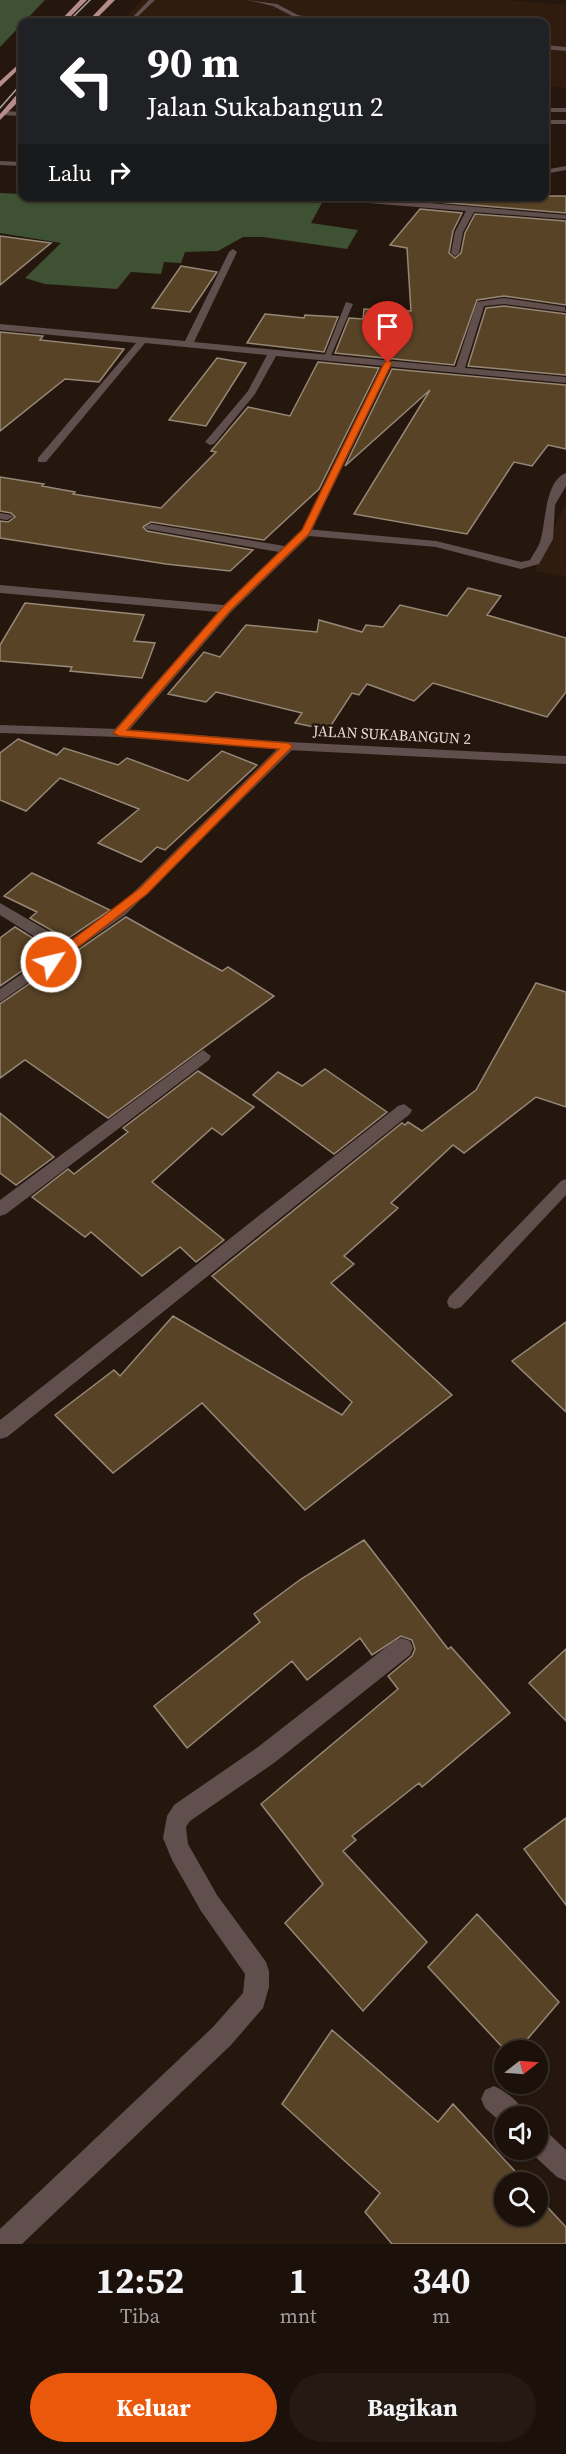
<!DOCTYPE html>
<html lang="id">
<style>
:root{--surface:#1c110a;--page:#251a13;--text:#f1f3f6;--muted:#a09d9c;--line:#3a312b;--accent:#ea580c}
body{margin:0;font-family:"Source Serif 4",serif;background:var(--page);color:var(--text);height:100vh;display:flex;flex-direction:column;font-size:22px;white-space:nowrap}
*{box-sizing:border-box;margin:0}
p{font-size:20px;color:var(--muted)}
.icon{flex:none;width:33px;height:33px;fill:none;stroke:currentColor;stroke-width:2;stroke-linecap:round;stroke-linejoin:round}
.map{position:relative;height:2244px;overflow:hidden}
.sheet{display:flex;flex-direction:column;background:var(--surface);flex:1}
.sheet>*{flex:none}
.top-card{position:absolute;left:18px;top:18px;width:531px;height:183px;border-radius:12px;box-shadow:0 2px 4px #0004,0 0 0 2px var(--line);background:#202124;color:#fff;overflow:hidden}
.needle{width:39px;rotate:73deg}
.tools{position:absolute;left:494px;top:2040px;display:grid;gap:12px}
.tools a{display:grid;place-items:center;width:54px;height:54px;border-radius:50%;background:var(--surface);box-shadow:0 2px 4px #0004,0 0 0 2px var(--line);font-size:30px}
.pin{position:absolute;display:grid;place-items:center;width:51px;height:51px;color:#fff;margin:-62px -26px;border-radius:50% 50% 50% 0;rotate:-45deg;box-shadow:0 0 6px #0007}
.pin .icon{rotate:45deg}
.me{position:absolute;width:66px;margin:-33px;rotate:55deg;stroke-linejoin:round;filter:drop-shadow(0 0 4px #0008)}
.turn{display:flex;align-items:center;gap:21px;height:126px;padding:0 30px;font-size:27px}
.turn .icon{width:78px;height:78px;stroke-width:2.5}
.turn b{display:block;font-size:42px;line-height:51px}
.then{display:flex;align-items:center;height:57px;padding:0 30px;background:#0003;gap:12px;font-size:22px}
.eta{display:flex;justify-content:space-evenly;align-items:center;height:102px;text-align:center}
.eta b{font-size:36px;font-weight:700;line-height:42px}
.action{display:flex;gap:12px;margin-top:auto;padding:12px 30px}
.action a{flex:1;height:69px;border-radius:36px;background:var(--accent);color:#fff;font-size:24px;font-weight:700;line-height:69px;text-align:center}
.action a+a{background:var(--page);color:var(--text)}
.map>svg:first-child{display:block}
.built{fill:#301c0e}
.forest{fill:#3e5133}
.building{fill:#594326;stroke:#958877;stroke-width:1.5}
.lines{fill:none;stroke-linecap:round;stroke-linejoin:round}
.service{fill:#604f4d;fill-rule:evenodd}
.minor{fill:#604f4d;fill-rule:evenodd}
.tertiary{fill:#604f4d;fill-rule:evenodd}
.trunk{fill:#b58c8a;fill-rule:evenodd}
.tram{stroke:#aca199;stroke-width:1.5}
.route{fill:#ea580c;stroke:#983908;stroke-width:1.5}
.labels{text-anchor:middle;stroke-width:5;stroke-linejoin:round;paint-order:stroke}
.far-street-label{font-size:15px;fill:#eae0d9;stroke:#25170e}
</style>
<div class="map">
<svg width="566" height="2244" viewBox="0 0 566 2244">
<rect width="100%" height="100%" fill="#25170e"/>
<path class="built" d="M142,0H508L566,5V88L545,86L544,22H122Z
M566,503V577L534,571Z"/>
<path class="forest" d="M0,0H45L0,47Z
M0,193L22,194V196L312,197L323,201L311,223L358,230L347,249L263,237H243L218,251L185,252L181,263L164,262L161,274L131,272L117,289L45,284L25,278L61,243L0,233Z"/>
<path class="building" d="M431,196H566V213L427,201Z
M420,209L462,213L453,231L449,253L455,258L461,253L465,233L475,214L566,221V305L504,296L477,300L454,365L335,353L349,318L363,319L364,309L411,311L407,248L390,245Z
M0,236L51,243L0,285Z
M181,266L217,272L190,312L152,308Z
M504,306L566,314V375L468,366L486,308Z
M265,314L304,318L305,315L338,317L324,352L247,343Z
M0,332L43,336L40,340L124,349L99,382L65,379L0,431Z
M217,358L246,363L206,426L169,420Z
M318,362L379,368L319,489L264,540L151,522L143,527L147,531L253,550L230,571L166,564L0,538V521L8,522L15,517L11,513L0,511V477L44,484L42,486L75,492L73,494L161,508L216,452L211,451L248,407L290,416Z
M392,369L566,385V449L548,445L532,466L514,462L467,534L354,514L430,390L345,466Z
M468,588L501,596L487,615L566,638V692L547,717L433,683L414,701L367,684L359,695L352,693L328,730L295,723L302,713L216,692L206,702L168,694L204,652L220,657L246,625L317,632L319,620L362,632L366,625L383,627L400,605L447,616Z
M25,603L144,615L134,641L155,643L142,678L70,671L72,667L0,661V645Z
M18,739L57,755L64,748L118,765L127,758L188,781L222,751L257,765L165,850L157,847L141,862L98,843L139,809L60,778L26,811L0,800V753Z
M32,873L60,886L110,910L67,939L30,918L37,912L4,896Z
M126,917L222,971L228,967L274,996L108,1118L25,1060L0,1078V1004Z
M15,927L52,950L0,986V938Z
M536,983L566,992V1107L536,1097L464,1153L453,1145L391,1203L398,1208L344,1256L354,1264L331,1283L452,1395L305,1510L202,1403L113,1473L55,1415L114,1370L120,1376L173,1316L342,1415L352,1402L212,1276L402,1123L405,1125L408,1122L422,1131L476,1090Z
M325,1069L387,1112L334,1154L253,1095L278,1072L302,1086Z
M198,1071L254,1107L222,1135L212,1128L152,1182L224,1240L196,1262L180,1247L142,1276L91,1232L85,1237L32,1197L68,1169L74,1174L128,1132L123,1128Z
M0,1113L54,1157L16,1185L0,1173Z
M566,1322V1412L512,1361Z
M364,1540L448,1649L451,1647L510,1713L422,1787L419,1783L352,1836L356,1840L343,1851L427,1942L363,2011L285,1923L323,1884L261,1804L398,1689L388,1676L412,1656L415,1649L412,1640L401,1636L372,1655L360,1638L307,1680L292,1661L187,1748L154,1706L260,1622L254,1614L301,1579Z
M566,1649V1721L529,1683Z
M566,1818V1905L524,1849Z
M477,1914L559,2002L518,2050H505L428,1967Z
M332,2030L438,2122L453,2104L525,2182H504V2216H537V2196L566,2227V2244H392L365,2212L380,2193L282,2104Z"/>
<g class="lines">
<path class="service" d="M149,0H155L132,22H128Z
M247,0L277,4L298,15L334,22L294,17L273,6Z
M544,45L566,47V51L544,49Z
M346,302L353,304L330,358L323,360Z
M385,361L392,363L311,532L302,534L301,532Z
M566,1179V1195L461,1307L455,1309L449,1307L447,1302L449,1297L561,1181Z"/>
<path class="minor" d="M544,108H566V112H544Z
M4,111L22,112V116L1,115Z
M544,120H566V124H544Z
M0,161L22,162V166L0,165Z
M566,166V170L544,174V170Z
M350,196L566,215V219L474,212L463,232L459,253L455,256L451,253L455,232L466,211L356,202Z
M233,249L237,252L194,342L456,367L477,302L504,298L565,307L566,312L504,304L484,306L465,368L566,377V383L276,356L255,394L214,444L210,445L205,442L248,391L267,355L145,343L46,462H38V458L136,343L0,330V324L185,341L229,252Z
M566,473V486L555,505L553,539L539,564L521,569L436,547L309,536L231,612L124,736L119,737L113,733L114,730L218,612L0,593V585L224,605L279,552L147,529L145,527L151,524L285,546L306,529L436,541L521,562L530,560C534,553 540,545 541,538C546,521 545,481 566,473Z
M0,513L11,515L13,517L7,520L0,519Z
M288,742L295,746L293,749L125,915L0,1002V989L56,950L0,915V903L67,942L115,909L138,888L283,743Z
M203,1050L211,1056L209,1060L6,1214L0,1216V1200Z
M404,1104L412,1110L410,1114L7,1437L0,1439V1420L398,1106Z
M402,1638L410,1641L413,1648L410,1655L274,1763L190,1821L186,1827L188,1844L217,1895L266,1962L269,1971V1987L263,2008L231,2045L22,2244H0V2229L213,2027L243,1993L245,1974L201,1911L172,1860L163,1838L167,1816L174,1805L258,1747L394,1641Z
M494,2086C507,2092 521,2103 526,2116H504V2125L485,2108L481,2099L485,2090Z
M537,2127L546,2131L566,2150V2181L557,2177L528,2150H537Z"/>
<path class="tertiary" d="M0,725L119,729L288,742L566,756V764L288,750L119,737L0,733Z"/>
<path class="trunk" d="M80,0H87L65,22H59Z
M108,0H115L93,22H87Z
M22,61V66L0,87V81Z
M19,92H22V98L0,120V114Z"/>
<path class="tram" d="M68,22L90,0
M0,108L22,83"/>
</g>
<path class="route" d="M388,360L392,363L309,534L230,611L127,730L288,743L293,746L147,894L55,965H47V959L139,889L279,749L119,736L113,733L223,607L302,530L384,363Z"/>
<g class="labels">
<g class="far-street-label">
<text transform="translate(392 735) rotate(3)" y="5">JALAN SUKABANGUN 2</text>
</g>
</g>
</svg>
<div class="tools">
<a><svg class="needle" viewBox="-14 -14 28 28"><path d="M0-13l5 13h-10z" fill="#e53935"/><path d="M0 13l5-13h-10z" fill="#a09d9c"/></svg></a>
<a><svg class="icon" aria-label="sound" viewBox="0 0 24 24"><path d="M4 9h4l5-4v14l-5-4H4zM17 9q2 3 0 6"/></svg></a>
<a><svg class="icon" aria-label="search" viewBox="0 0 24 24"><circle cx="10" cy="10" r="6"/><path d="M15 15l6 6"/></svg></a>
</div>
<div class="pin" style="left:388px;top:363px;background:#d93025"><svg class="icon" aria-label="arrive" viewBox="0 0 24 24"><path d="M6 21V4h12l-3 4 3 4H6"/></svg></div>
<svg class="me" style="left:51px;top:962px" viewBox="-20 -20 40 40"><circle r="17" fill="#ea580c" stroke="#fff" stroke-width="3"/><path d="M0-11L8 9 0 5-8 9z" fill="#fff"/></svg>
<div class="top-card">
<div class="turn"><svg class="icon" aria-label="left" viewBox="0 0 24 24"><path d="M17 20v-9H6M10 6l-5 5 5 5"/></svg><div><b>90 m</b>Jalan Sukabangun 2</div></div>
<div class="then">Lalu<svg class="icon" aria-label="right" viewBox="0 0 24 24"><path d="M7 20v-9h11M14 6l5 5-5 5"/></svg></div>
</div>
</div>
<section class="sheet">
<div class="eta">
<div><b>12:52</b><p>Tiba</p></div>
<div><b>1</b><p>mnt</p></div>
<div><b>340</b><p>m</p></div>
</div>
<div class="action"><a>Keluar</a><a>Bagikan</a></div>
</section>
